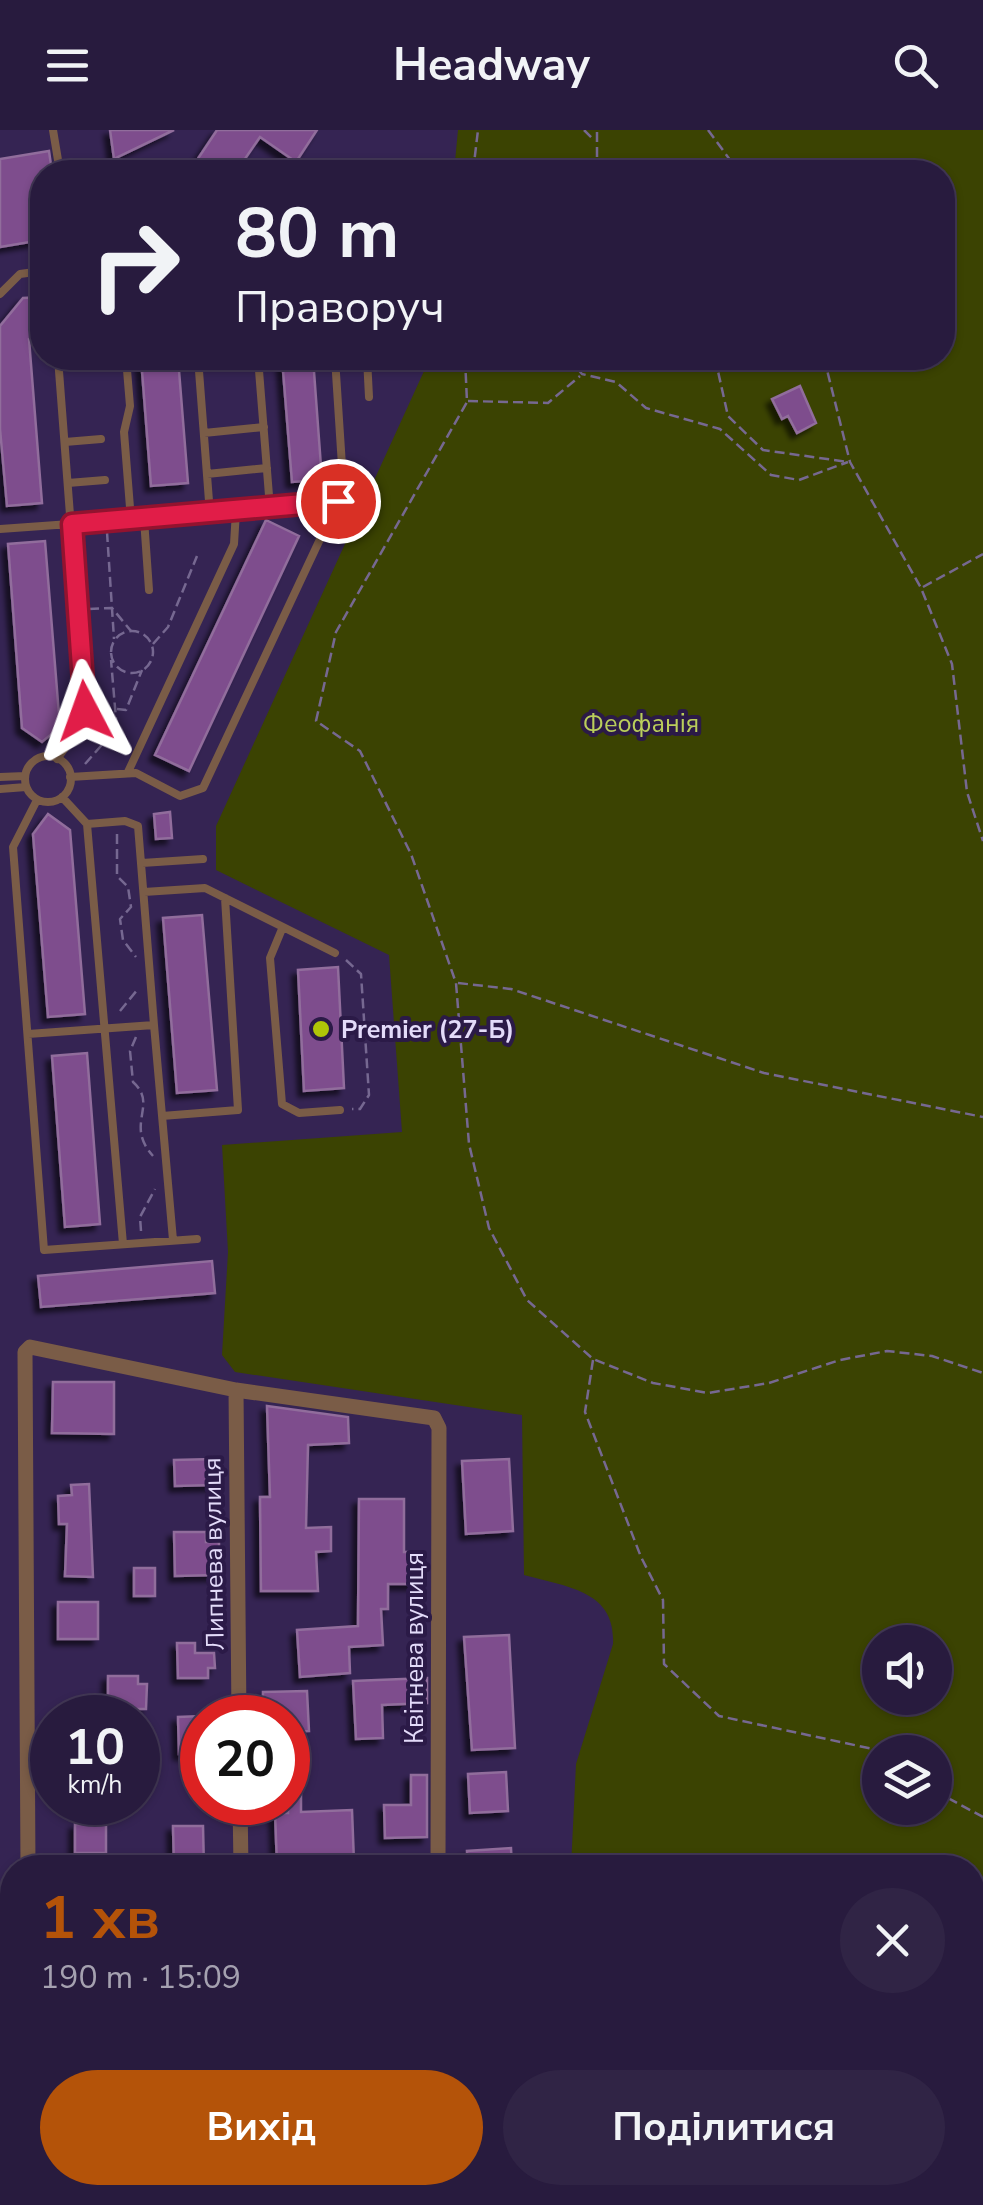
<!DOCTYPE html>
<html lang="uk">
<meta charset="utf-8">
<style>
:root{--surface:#281b3e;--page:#302445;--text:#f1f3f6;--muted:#a5a1b0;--line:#443958;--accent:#b45309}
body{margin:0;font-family:"Nunito Sans",sans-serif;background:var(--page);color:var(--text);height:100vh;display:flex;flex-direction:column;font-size:38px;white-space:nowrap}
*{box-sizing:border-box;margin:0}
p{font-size:32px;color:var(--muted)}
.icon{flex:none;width:55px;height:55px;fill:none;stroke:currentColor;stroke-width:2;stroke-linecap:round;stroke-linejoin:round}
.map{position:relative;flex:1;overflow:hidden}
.side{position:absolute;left:0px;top:1725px;width:985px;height:350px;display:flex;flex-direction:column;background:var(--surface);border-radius:40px 40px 0 0;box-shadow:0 2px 8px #0004,0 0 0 2px var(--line)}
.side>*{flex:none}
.banner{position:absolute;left:30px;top:30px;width:925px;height:210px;border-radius:40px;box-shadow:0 2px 8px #0004,0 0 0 2px var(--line);background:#281b3e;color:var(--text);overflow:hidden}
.controls{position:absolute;left:862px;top:1495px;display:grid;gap:20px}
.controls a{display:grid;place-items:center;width:90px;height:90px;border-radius:50%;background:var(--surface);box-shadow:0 2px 8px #0004,0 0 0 2px var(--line);font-size:50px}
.speed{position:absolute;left:30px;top:1565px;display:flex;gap:20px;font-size:50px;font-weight:700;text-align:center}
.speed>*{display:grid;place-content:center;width:130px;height:130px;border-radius:50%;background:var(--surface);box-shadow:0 2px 8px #0004,0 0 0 2px var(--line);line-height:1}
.speed small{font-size:25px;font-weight:400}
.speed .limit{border:15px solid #d22;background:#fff;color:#111}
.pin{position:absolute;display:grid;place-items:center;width:85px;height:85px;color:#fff;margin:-42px;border:5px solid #fff;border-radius:50%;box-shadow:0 2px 10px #0007}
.me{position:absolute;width:110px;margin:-55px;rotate:356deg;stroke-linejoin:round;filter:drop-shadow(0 0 8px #0008)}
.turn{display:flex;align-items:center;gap:35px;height:210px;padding:0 40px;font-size:45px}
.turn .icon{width:130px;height:130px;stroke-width:2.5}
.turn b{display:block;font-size:70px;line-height:85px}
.round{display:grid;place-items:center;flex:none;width:105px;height:105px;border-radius:52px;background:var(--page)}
.head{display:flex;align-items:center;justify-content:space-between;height:170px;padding:0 40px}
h1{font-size:60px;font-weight:700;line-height:75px;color:var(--accent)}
.button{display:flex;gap:20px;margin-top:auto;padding:20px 40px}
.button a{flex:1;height:115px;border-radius:60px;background:var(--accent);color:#fff;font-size:40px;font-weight:700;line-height:115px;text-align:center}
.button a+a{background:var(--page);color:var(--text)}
header{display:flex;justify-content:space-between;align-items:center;height:130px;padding:0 40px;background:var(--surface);font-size:45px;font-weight:700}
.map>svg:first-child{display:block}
.green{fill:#3b4302;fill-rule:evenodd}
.building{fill:#7e4d8d;stroke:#916d9c;stroke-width:2.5;filter:url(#shadow)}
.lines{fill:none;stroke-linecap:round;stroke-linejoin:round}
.path{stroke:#766891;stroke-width:2.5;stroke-dasharray:10 5;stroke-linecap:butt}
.service{stroke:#7a5c47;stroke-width:8}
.minor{stroke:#7a5c47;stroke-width:15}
.route-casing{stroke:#92132f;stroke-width:25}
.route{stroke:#e11d48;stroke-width:18}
.poi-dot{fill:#afc507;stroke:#2b1a47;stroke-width:4}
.labels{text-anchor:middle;stroke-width:8;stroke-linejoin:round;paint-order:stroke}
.park-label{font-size:25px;fill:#bace5b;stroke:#2b1a47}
.poi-label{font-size:25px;font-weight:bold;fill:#e3dbf9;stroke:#2b1a47;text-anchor:start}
.street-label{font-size:25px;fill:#e3dbf9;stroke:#2b1a47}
</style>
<header><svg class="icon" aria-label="menu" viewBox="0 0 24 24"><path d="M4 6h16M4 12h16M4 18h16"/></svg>Headway<svg class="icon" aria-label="search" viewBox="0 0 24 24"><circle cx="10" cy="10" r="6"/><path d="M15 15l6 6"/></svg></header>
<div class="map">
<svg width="983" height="2075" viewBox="0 0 983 2075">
<defs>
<filter id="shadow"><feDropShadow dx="-5.5" dy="5.5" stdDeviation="2.5" flood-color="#0009"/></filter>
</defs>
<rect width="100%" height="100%" fill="#352453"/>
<path class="green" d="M458,0H983V2075H900L910,2063L972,2062V1738L571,1737L576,1634L613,1514C616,1460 566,1457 524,1445L522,1285L235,1242L222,1225L228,1122L222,1015L402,1002L389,825L216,740V696L430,228H942V42H454ZM880,1512H935V1568H880ZM880,1622H935V1678H880Z"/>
<path class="building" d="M110,0H174L114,29Z
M217,0H317L296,32L260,7L236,42H189Z
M49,21L52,42H42V110L0,117V29Z
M42,167V200L29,209L42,373L7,376L0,299V196L23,168Z
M141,228H178L188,353L151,356Z
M282,228H313L322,350L292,352Z
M800,256L816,293L797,303L788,286L782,289L772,269Z
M266,390L299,406L189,641L155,625Z
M45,411L60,597L42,612L22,598L8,414Z
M170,682L172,708L156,709L154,684Z
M48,684L70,700L85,884L48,887L33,704Z
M202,785L217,960L177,963L163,788Z
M338,837L344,958L304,961L298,840Z
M87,923L100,1094L65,1097L52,926Z
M212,1131L215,1163L41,1177L38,1146Z
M53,1252H114V1304L52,1303Z
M267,1276L348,1287L349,1313L308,1315L306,1398L331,1397V1421L316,1422L318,1461H261L260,1367H270Z
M214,1329L215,1355L175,1356L174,1330Z
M509,1329L513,1401L466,1404L462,1331Z
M89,1354L93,1447L65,1446L67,1394H59L58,1366L72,1365L71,1355Z
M359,1369H404V1422H420V1454H388V1479H381L383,1515L349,1517L350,1543L300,1547L297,1500L358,1496Z
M174,1402H206V1412H219V1445L175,1446Z
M134,1438H155V1466H134Z
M58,1472H98V1509H58Z
M509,1505L515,1618L472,1620L464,1507Z
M177,1513H195V1523H214L215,1538H208V1548H178Z
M108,1546H138V1554H147L146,1579H108Z
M427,1548V1573L382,1575L383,1608L356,1609L353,1551Z
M307,1561L309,1601L288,1602V1588H263V1562Z
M202,1586V1624H179L178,1587Z
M288,1629H301V1682L352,1680L354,1732L277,1735L275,1683H288Z
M506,1642L508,1681L470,1683L468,1644Z
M411,1645H427V1707L385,1708L384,1675H411Z
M75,1694H106V1723H75Z
M173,1696H203L204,1738H174Z
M511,1718L512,1738H468L467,1721Z
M61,2062H96L95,2075H60Z
M194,2062H229L230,2075H195Z
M427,2062H461L462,2075H428Z
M551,2062H586L588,2075H553Z"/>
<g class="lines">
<path class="path" d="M584,0L594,10
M708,0L739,42
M473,42L478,0
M597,42V0
M723,42L731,36
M465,228L467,272L336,502L316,591L360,621L411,724L456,853L469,1014L489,1098L527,1170L593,1229L653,1253L708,1263L769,1253L840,1230L887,1221L932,1226L983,1243
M568,228L582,244L616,252L646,278L720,299L771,345L799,350L848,332
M715,228L728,286L763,320L848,332
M741,228L751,235L786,228
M808,228L825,234
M824,228L850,332L921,458L952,534L967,662L983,711
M468,271L548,273L580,246
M107,402L114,509
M923,457L983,424
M89,479L112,478L131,501
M111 522a21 21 0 1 1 42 0a21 21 0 1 1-42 0Z
M153,514L168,497L197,426
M117,579L126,580L142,540
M108,608L117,601L111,530
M85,634L108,608L124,620
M117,704V746L128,757L131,777L120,789L123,810L136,827
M346,830L361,844L369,965L360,979H352
M458,853L511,859L764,943L983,987
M120,881L138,859
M136,907L130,921L133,952C159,975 124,994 153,1026
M141,1101L140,1087L155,1059
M593,1230L585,1282L641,1427L663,1470L664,1534L719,1586L887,1622
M935,1661L983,1687"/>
<path class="service" d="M53,0L60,42
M0,164L20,144L42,141
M126,228L130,276L124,302L131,390
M258,228L270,378
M335,228L343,351L338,371
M367,228L369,267
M204,303L264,297
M65,312L101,309
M207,344L267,338
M68,353L105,350
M144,389L149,460
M0,399L210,384L198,228
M25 649a23 23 0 1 1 46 0a23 23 0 1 1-46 0Z
M57,629L82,595L85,581L58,228
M128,642L234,414L236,381
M0,647L25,646
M70,647L136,643L180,666L203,658L338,371L210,384
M0,659L26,657
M62,667L87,694L123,1114
M37,670L13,717L44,1120L197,1109
M142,733L203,729
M144,762L205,758L335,823
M282,799L270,828L282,974L299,983L340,980
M154,895L173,1110
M28,904L154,895L138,696L125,691L87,694
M162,986L238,980L225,768
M0,1960L12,1959
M170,2062L171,2075
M247,2062L248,2075
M407,2062L408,2075
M480,2062L481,2075
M532,2062L533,2075
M600,2062L601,2075
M113,2075V2062"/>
<path class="minor" d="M236,1260L239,1588
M240,1672L241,1738
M28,1738L25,1222L30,1217L236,1260L434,1288L439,1298L438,1738
M0,1830L12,1831"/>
</g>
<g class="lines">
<g class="route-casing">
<path id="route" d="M85,581L72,394L338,371"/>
</g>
<use href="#route" class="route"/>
</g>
<circle class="poi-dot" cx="321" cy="899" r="10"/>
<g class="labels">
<g class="park-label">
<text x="641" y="602">Феофанія</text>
</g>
<g class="poi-label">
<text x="341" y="908">Premier (27-Б)</text>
</g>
<g class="street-label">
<text transform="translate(213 1424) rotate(-91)" y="9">Липнева вулиця</text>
<text transform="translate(414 1518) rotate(-90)" y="9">Квітнева вулиця</text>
</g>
</g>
</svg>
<div class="controls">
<a><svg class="icon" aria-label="sound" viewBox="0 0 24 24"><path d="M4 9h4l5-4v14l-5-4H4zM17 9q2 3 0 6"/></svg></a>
<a><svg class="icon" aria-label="layers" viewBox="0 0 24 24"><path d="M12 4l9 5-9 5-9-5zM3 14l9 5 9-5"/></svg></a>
</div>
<div class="speed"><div>10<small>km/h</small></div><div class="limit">20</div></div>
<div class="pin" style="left:338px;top:371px;background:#d93025"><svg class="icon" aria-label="arrive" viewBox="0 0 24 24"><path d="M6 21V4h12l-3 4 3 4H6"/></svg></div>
<svg class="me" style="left:85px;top:581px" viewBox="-20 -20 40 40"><path d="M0-17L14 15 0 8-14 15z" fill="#e11d48" stroke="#fff" stroke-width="4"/></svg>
<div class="banner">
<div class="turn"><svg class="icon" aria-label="right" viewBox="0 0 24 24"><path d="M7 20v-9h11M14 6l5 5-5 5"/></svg><div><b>80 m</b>Праворуч</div></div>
</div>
<section class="side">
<div class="head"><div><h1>1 хв</h1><p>190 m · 15:09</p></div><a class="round"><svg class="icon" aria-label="close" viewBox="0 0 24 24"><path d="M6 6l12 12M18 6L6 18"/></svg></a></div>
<div class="button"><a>Вихід</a><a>Поділитися</a></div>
</section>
</div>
